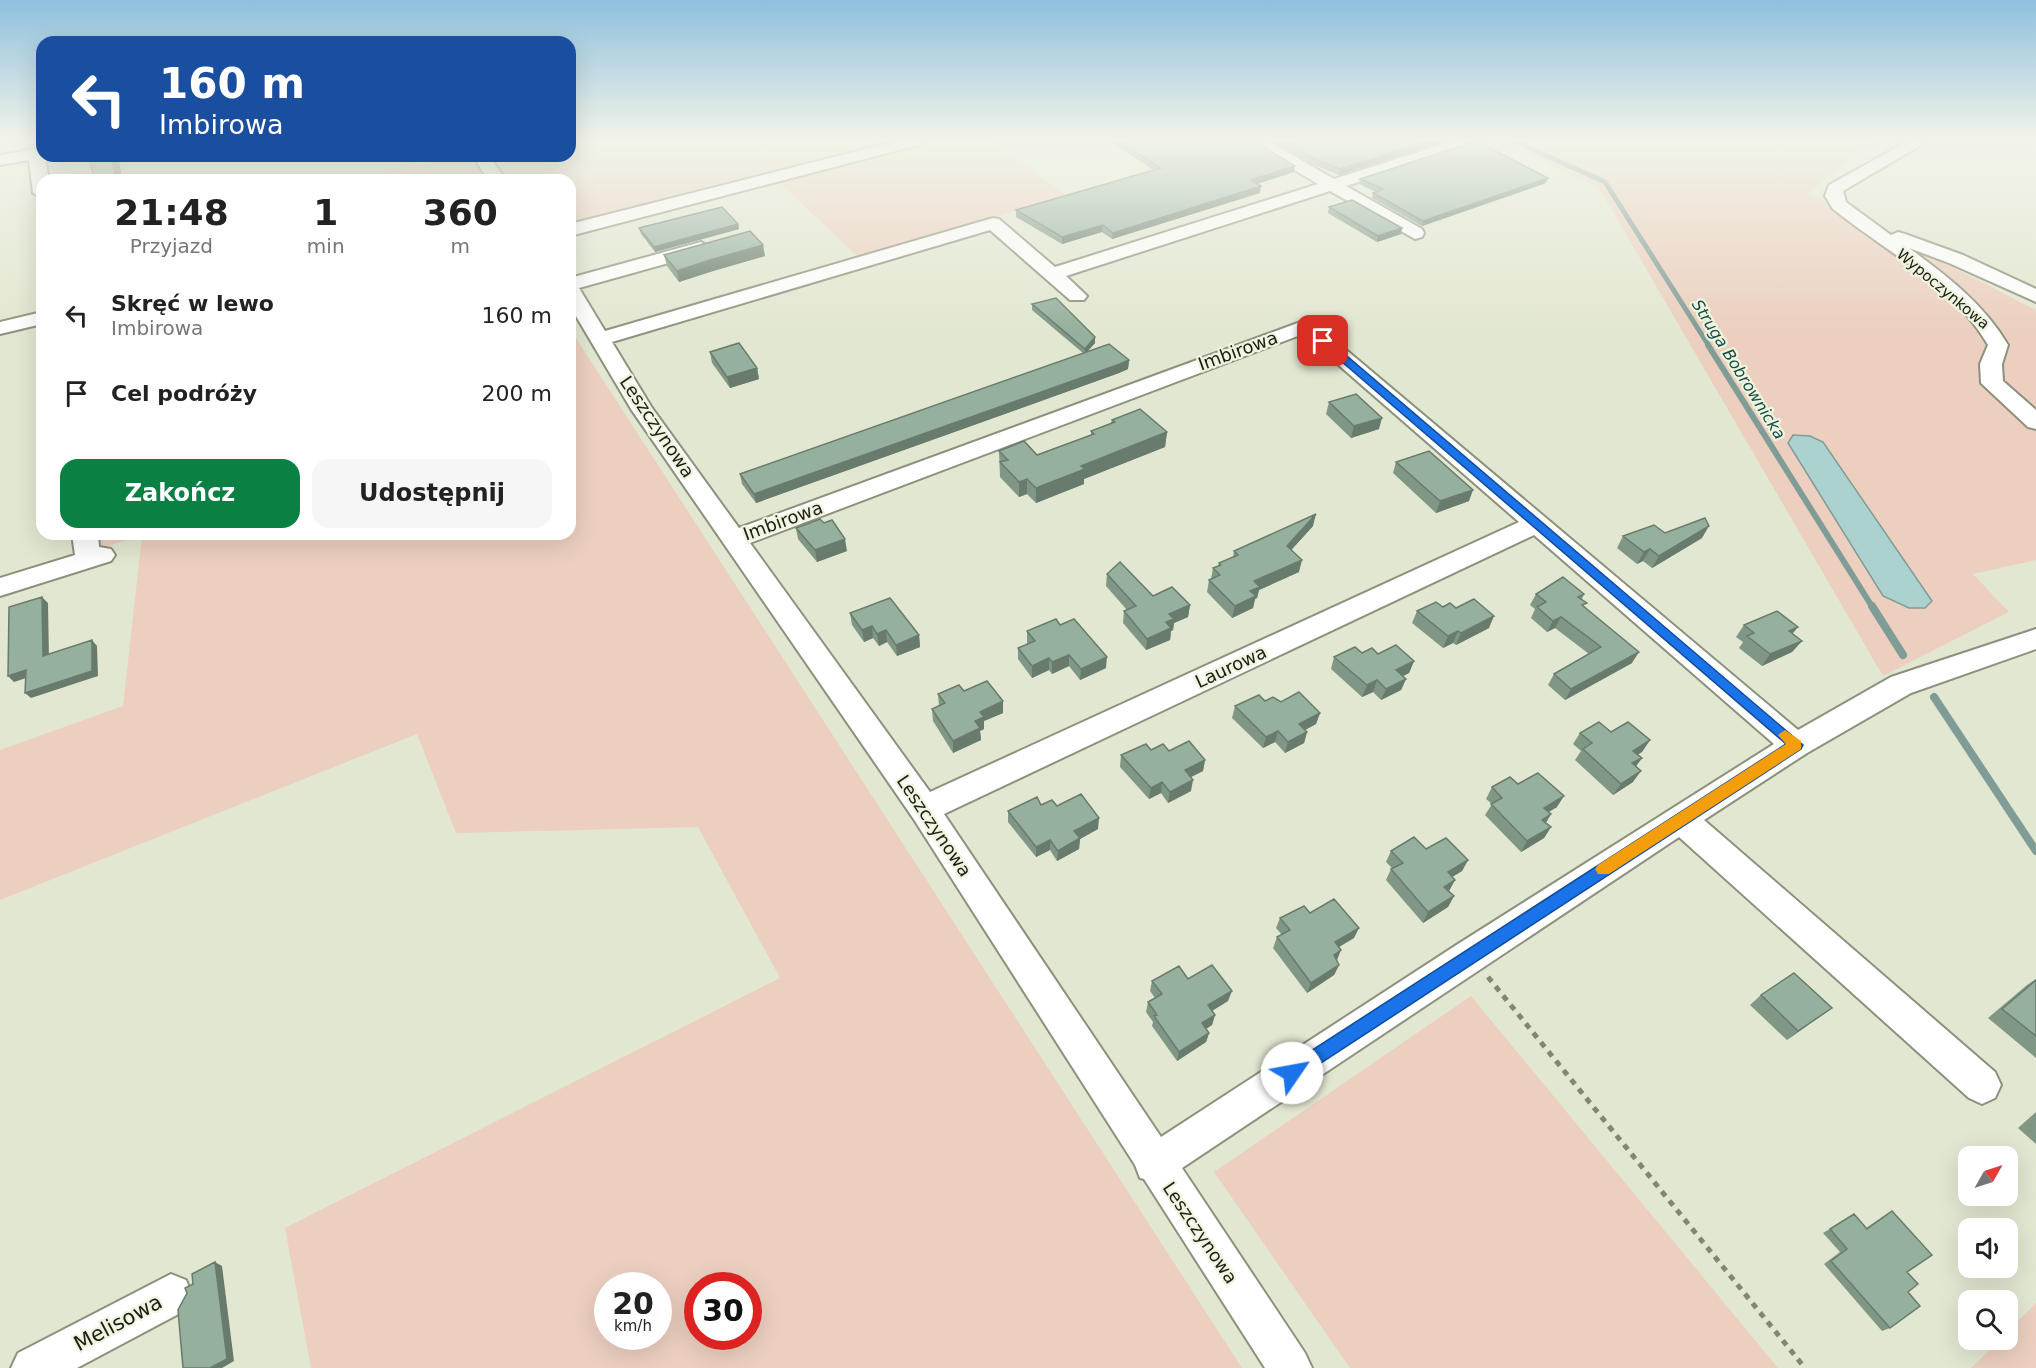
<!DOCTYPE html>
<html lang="pl">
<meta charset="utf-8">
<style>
:root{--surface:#fff;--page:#f6f6f6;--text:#222;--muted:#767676;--accent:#0b8043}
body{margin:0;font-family:"DejaVu Sans",sans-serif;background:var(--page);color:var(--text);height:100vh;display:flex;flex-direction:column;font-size:22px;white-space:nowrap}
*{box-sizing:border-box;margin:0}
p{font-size:20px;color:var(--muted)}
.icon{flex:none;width:33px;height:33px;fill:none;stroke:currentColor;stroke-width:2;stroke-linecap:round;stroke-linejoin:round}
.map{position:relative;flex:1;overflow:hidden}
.drawer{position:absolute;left:36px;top:174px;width:540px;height:366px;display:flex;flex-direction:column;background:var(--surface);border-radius:18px;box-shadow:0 6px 24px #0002}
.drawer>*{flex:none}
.top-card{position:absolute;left:36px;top:36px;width:540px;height:126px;border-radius:18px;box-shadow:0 6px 24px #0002;background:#1a4fa0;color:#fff;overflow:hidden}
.needle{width:39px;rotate:51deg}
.controls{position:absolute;left:1958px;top:1146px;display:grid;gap:12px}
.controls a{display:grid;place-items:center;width:60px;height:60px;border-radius:12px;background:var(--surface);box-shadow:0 6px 24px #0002;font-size:30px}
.speed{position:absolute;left:594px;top:1272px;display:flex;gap:12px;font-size:30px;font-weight:700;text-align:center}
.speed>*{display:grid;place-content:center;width:78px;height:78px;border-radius:50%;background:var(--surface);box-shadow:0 6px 24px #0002;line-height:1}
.speed small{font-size:15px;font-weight:400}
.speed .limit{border:9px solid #d22;background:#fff;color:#111}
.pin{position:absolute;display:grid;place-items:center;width:51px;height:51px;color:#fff;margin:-26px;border-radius:12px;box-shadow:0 3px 9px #0006}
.me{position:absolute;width:66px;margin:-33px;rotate:57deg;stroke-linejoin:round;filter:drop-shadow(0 0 4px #0008)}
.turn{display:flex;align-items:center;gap:21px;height:126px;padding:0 24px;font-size:27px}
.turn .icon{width:78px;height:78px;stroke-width:2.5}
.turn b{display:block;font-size:42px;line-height:51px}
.eta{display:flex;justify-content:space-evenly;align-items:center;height:102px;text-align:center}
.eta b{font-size:36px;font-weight:600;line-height:42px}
.primary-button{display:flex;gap:12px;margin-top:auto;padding:12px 24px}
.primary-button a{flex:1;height:69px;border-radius:18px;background:var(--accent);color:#fff;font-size:24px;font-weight:600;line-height:69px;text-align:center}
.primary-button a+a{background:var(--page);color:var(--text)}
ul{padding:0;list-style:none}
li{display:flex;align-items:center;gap:18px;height:78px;padding:0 24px}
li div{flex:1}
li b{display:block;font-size:22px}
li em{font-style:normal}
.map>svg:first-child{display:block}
.green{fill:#eccfbf;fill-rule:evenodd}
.water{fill:#abd2ce;stroke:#809c97;stroke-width:1.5}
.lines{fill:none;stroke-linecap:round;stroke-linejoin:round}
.stream-far2{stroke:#809c97;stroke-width:5}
.stream-far1{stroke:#809c97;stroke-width:6}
.stream{stroke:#809c97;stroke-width:8}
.minor-casing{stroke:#8c917d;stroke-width:4}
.path{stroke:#828676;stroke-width:5;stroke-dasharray:6 6;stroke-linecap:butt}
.minor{fill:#fff;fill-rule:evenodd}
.wall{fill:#809786}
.shaded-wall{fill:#687b6d}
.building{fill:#95b09c;stroke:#687b6d;stroke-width:1.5}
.route{fill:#1a73e8;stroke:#114b97;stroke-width:1.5}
.slow{fill:#f59e0b}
.labels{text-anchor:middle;stroke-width:4.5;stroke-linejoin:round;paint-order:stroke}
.far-street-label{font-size:15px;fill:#1c1e16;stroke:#eff4de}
.far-water-label{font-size:16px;font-style:italic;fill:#144c48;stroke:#eff4de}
.street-label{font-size:18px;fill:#1c1e16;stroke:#eff4de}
.near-street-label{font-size:21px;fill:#1c1e16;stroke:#eff4de}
</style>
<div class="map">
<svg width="2036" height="1368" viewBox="0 0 2036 1368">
<rect width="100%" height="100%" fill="#e2e7d1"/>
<path class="green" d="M570,141H897L570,225V180H349L457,156H570Z
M932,141H991L1067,196L858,257L778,181Z
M1502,141H1874L1808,193L2036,310V560L1973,574L2009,612L1883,676L1599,188Z
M570,329L1242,1368H311L285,1228L780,978L698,827L456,833L417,734L0,900V750L123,706L142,536L97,549L95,534H570ZM608,1286H658V1336H608ZM698,1286H748V1336H698Z
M1471,996L1778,1368H1350L1214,1172Z
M2036,1303V1368H1971L2000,1340H2007V1332Z"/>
<path class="water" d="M1793,435L1810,436L1823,442L1932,601L1925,608H1909L1883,596L1788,443Z"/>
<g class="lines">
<path class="stream-far2" d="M1514,141L1605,182L1709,346"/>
<path class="stream-far1" d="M1708,345L1873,608"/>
<path class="stream" d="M1872,606L1903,655
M1934,697L2036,851"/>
<g class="minor-casing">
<path id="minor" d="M897,141H924L922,144L570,236V224Z
M1253,141H1268L1334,179L1453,141H1477L1475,144L1346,186L1422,229L1424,233L1422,237L1415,239L1330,191L1066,276L1087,296L1084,300H1070L990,230L612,342L652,408L739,528L1306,320L1313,322L1798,730L1891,677L2036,629V649L1911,693L1807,753L1704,820L1995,1072L2001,1085L1995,1098L1982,1104L1969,1098L1679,837L1182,1168L1305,1353L1312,1368H1265L1144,1179L1140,1178L1135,1165L913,818L631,409L570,306V278L701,242L710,248L708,252L579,288L605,331L993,218L999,219L1055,267L1318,184L1254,146ZM1303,334L1519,522L930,792L750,543ZM1534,535L1774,744L1458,944L1161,1137L944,814Z
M1908,141H1928L1843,191L1846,202L1891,235L1898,232L1905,234L1963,255L2036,289V302L1949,263L1909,248C1947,276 1984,304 2008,345L2002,364L2003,381L2036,410V429L2028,427L1981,383L1980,364L1988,345C1954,286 1884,250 1833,209L1825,196L1829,185Z
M36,149L42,150V156H45L49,180H42V198L33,193L29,160L0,165V155Z
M473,156H489L506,180H488Z
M42,312V324L0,334V322Z
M72,534H98L99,547L111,549L115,555L111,561L0,596V578L75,555Z
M171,1274L186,1280L192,1295L186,1310L77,1368H11L18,1353Z"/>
</g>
<path class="path" d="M1488,977L1805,1368"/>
<use href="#minor" class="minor"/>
</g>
<path class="wall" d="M1108,141H1254L1295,166L1294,172L1257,184L1260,193L1112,239L1102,232L1062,244L1016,217V210L1154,170Z
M1272,141H1446L1339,175L1316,166Z
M1360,179L1546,183L1422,226L1372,198L1373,193L1376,192L1359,184Z
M1329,207L1401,234L1377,242L1328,213Z
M738,224L739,229L655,252L641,234L639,228Z
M664,255L765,256L713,271L679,282L667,266Z
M1032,304L1095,337V343L1088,351L1129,360L1128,369L1119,373L756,503L742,484L740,474L1083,353L1032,310Z
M710,352L757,368L759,379L730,388L712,363Z
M1329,402L1379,429L1351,438L1326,414Z
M1112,420L1167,432L1165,447L1084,479V484L1036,503L1027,494L1019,497L1000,477L999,451L1037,455L1091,435V431L1111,423Z
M1396,462L1469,501L1436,513L1393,473Z
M1313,526L1291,550L1299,572L1259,590L1257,598L1255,599L1253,608L1232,618L1207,592L1209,580L1211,579L1213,568L1218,566L1219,563L1233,558L1234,551Z
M796,528L847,551L817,562L798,539Z
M1665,533L1702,538L1652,568L1643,561L1637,564L1617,548L1623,536Z
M1107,574L1153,596L1190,605L1188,617L1174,623L1173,630L1171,631L1170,640L1146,650L1123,623L1124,611L1127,610L1106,586Z
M1536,594H1584L1582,599L1584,607L1632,663L1565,700L1548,685L1554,674L1589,654L1555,628L1547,632L1531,618L1535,609L1530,605Z
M1443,607L1456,608L1489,628L1456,645L1453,643L1443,648L1412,623L1417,611Z
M850,613L919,635L920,647L897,656L887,642L879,646L873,638L864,642L852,625Z
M1060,625L1106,668L1080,680L1069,666L1052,674L1049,670L1032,678L1018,659V648L1027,644V631Z
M1744,625L1792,634L1802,641L1792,652L1762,666L1739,648L1743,642L1736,637Z
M1378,654L1414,661L1409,673L1403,676L1406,679L1401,690L1381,700L1373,692L1362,697L1331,669L1334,657Z
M964,691L1003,701V713L984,721V729L980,731L981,740L953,753L933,721L932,709L939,706L938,694Z
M1265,701L1281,702L1320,713L1316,724L1305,730L1307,732L1304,743L1285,753L1275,742L1263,748L1232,718L1235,706Z
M1611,732L1650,740L1642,752L1638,754L1642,758L1636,766L1633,782L1613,795L1575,760L1581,751L1573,744L1580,733Z
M1151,750L1169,751L1205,760L1203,771L1191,777V791L1168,803L1161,793L1149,799L1120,767L1121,755Z
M1518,784L1557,807L1548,812L1551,814L1546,823L1551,827L1544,838L1521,852L1485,815L1492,804L1486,799L1492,787Z
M1041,805L1057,806L1098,829L1080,839L1079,849L1057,861L1050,850L1036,857L1008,822V811Z
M1426,849L1468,860L1462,871L1452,877L1455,880L1449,891L1454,896L1448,907L1423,923L1386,880L1391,869H1393L1386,862L1391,851Z
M1310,913L1354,938L1339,947L1337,960L1339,965L1334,975L1307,993L1273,948L1277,937L1282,935L1276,928L1280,918Z
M1188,979L1228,1001L1212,1011L1215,1015L1212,1025L1206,1029L1209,1033L1206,1042L1177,1061L1152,1026L1153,1022L1146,1012L1148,1002L1155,998L1150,991L1152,981Z
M2036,979V1058L1988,1018L2027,985Z
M1761,995L1819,1017L1787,1040L1750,1005Z
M2036,1112V1144L2018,1128Z
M1892,1211L1907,1272L1908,1292L1890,1328L1882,1331L1824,1264L1840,1252L1823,1233L1854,1214L1866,1228L1885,1215Z"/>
<path class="shaded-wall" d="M1428,141H1446L1339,175L1340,169Z
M112,156H116L119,162L123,180H117L115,177Z
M1295,166L1294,172L1250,186L1251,180Z
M1548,178L1546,183L1422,226L1423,221Z
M1261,186L1260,193L1112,239L1113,233Z
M738,224L739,229L655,252L654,247Z
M1103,225L1102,232L1062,244V237Z
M1402,228L1401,234L1377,242L1378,236Z
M763,245L765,256L713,271L679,282L677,271L710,260Z
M1095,337V343L1085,354V349Z
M1129,360L1128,369L1119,373L756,503L754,494Z
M757,368L759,379L730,388L727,377Z
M1382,418L1379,429L1351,438L1354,426Z
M1167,432L1165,447L1084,479V484L1036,503V488L1081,466Z
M1027,479V494L1019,497V482Z
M1473,490L1469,501L1436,513L1440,501Z
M1316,514L1313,526L1284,558L1287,546Z
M1709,526L1702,538L1652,568L1659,556Z
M845,539L847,551L817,562L815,550Z
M1650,549L1643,561L1637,564L1644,552Z
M1302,560L1299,572L1259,590L1257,598L1255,599L1253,608L1232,618L1235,606L1254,581Z
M42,597L48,603L49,661L43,656Z
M1190,605L1188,617L1174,623L1173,630L1171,631L1170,640L1146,650L1147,639L1166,622L1169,614Z
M1494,616L1489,628L1456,645L1461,633Z
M1561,617L1555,628L1547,632L1553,621Z
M872,626L873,638L864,642L862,630Z
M1798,627L1789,638V631Z
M886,630L887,642L879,646L877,634Z
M1458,631L1453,643L1443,648L1448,636Z
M919,635L920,647L897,656L896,645Z
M92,640L97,646L98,676L31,698L25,693Z
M1802,641L1792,652L1762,666L1770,654Z
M1639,652L1632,663L1565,700L1571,689Z
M1069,655V666L1052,674V662Z
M1107,657L1106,668L1080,680L1081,669Z
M1049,658V670L1032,678V666Z
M1414,661L1409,673L1392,682L1396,670Z
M26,670L32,676L14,682L8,676Z
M1406,679L1401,690L1381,700L1386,689Z
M1377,680L1373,692L1362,697L1367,685Z
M1003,701V713L984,721V729L980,731L981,740L953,753V741L975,721L980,712Z
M1320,713L1316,724L1296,735L1299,724Z
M1278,731L1275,742L1263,748L1266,737Z
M1307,732L1304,743L1285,753L1288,742Z
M1650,740L1642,752L1626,762L1633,751Z
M1642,758L1634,769L1632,763Z
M1205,760L1203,771L1183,781L1185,770Z
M1641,771L1633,782L1613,795L1621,784Z
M1193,780L1191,791L1168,803L1170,792Z
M1162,782L1161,793L1149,799L1151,788Z
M1564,796L1557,807L1537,819L1544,808Z
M1551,814L1544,825L1542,820Z
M1099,818L1098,829L1080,839L1079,849L1057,861L1058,851L1074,831Z
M1551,827L1544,838L1521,852L1527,841Z
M1050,840V850L1036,857V847Z
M1468,860L1462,871L1442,883L1448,872Z
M1455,880L1449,891L1439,897L1444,887Z
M1454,896L1448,907L1423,923L1428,912Z
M1359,928L1354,938L1330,952L1335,942Z
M1341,950L1337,960L1334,955Z
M1339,965L1334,975L1307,993L1311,983Z
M1232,991L1228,1001L1205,1015L1208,1005Z
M1832,1008L1819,1017L1787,1040L1798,1031Z
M1215,1015L1212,1025L1199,1033L1202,1023Z
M1209,1033L1206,1042L1177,1061L1179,1052Z
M215,1262L222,1266L234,1361L222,1368H210Z"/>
<path class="building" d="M1118,141H1254L1295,166L1251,180L1261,186L1113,233L1103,225L1062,237L1016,210L1161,168Z
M1284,141H1428L1340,169L1317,160Z
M1476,141L1548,178L1423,221L1373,193L1383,189L1360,179Z
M89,156H112L115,177L120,176L121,180H94Z
M1352,200L1402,228L1378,236L1329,207Z
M722,207L738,224L654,247L639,228Z
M750,231L763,245L710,260L677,271L664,255Z
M1056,298L1095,337L1085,349L1032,304Z
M739,343L757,368L727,377L710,352Z
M1109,344L1129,360L1120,364L754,494L740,474Z
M1356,394L1382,418L1354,426L1329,402Z
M1140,409L1167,432L1081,466L1085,469L1036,488L1027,479L1019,482L1000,462L1008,460L999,451L1024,441L1037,455L1094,434L1091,431L1115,422L1112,420Z
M1429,451L1473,490L1440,501L1396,462Z
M1316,514L1287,546L1302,560L1254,581L1260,587L1250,591L1256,596L1235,606L1209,580L1220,575L1213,568L1221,565L1219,563L1238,555L1234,551Z
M1705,518L1709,526L1659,556L1650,549L1644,552L1623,536L1654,525L1665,533Z
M820,519L824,523L832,520L845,539L815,550L796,528Z
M1120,562L1153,596L1172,587L1190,605L1169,614L1174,619L1166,622L1171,628L1147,639L1124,611L1136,606L1107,574Z
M1563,577L1584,594L1578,597L1587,603L1582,605L1639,652L1571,689L1554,674L1601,647L1561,617L1553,621L1537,607L1546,602L1536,594Z
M42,597L43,656L92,640V671L25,693L26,670L8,676L9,607Z
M890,598L919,635L896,645L886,630L877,634L872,626L862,630L850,613Z
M1474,599L1494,616L1461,633L1458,631L1448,636L1417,611L1436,602L1443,607L1450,603L1456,608Z
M1777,611L1798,627L1789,631L1802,641L1770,654L1747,636L1754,633L1744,625Z
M1056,619L1060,625L1074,619L1107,657L1081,669L1069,655L1052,662L1049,658L1032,666L1018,648L1035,641L1027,631Z
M1396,645L1414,661L1396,670L1406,679L1386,689L1377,680L1367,685L1334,657L1355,647L1362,653L1372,648L1378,654Z
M987,681L1003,701L980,712L984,717L975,721L980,728L953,741L932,709L945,703L938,694L959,685L964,691Z
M1299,692L1320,713L1299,724L1307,732L1288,742L1278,731L1266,737L1235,706L1259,695L1265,701L1273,697L1281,702Z
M1599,722L1611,732L1628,722L1650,740L1633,751L1642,758L1632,763L1641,771L1621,784L1583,749L1592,743L1580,733Z
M1189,741L1205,760L1185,770L1193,780L1170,792L1162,782L1151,788L1121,755L1146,744L1151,750L1163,744L1169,751Z
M1538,773L1564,796L1544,808L1551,814L1542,820L1551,827L1527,841L1491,804L1502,798L1492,787L1510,777L1518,784Z
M1081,794L1099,818L1074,831L1080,838L1058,851L1050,840L1036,847L1008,811L1037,797L1041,805L1052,800L1057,806Z
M1414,837L1426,849L1446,838L1468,860L1448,872L1455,880L1444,887L1454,896L1428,912L1391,869L1403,863L1391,851Z
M1334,899L1359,928L1335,942L1341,950L1334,955L1339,965L1311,983L1277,937L1290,930L1280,918L1304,906L1310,913Z
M1212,965L1232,991L1208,1005L1215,1015L1202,1023L1209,1033L1179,1052L1154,1016L1157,1015L1148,1002L1162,994L1152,981L1179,966L1188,979Z
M1794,973L1832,1008L1798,1031L1761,995Z
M2036,980V1036L2002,1009Z
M1892,1211L1932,1255L1907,1272L1918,1284L1908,1292L1920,1306L1890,1328L1831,1261L1847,1249L1830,1229L1854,1214L1867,1229Z
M215,1262L227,1359L210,1368H183L178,1310L187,1293L185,1288L193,1284L192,1274Z"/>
<linearGradient id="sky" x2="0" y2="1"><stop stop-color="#8fc0de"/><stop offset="0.42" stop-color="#f2f4ea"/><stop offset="1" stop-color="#f2f4ea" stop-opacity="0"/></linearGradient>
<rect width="2036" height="332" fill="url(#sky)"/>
<path class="route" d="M1320,339H1327L1803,745L1801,749L1292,1082L1286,1079L1284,1073L1286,1067L1786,744L1320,343Z"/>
<path class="slow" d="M1785,730L1801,741V749L1609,874H1598L1595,869L1598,865L1786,744L1778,735Z"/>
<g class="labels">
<g class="far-street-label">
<text transform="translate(1943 289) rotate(40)" y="5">Wypoczynkowa</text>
</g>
<g class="far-water-label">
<text transform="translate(1739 369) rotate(58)" y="6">Struga Bobrownicka</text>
</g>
<g class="street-label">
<text transform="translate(1238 351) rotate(-20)" y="6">Imbirowa</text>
<text transform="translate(657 427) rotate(56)" y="6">Leszczynowa</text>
<text transform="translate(783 521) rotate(-20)" y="6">Imbirowa</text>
<text transform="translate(1231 667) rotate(-25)" y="6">Laurowa</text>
<text transform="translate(934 826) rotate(56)" y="6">Leszczynowa</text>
<text transform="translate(1200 1233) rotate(56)" y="6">Leszczynowa</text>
</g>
<g class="near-street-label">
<text transform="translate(118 1323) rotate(-28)" y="7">Melisowa</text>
</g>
</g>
</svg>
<div class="controls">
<a><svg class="needle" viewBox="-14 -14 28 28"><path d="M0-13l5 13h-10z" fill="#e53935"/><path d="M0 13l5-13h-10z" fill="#767676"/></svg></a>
<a><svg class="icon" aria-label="sound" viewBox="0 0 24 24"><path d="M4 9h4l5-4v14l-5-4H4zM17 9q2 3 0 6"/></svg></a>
<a><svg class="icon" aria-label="search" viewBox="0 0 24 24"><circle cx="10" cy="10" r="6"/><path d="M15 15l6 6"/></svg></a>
</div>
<div class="speed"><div>20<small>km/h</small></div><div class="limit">30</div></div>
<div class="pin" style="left:1323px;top:341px;background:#d93025"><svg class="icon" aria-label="arrive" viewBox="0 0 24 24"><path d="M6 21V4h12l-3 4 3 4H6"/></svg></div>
<svg class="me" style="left:1292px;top:1073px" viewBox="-20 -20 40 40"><circle r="19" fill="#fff"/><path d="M0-13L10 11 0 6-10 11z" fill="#1a73e8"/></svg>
<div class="top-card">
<div class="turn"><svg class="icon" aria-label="left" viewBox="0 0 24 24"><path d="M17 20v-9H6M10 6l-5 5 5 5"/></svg><div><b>160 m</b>Imbirowa</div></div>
</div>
<section class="drawer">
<div class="eta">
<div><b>21:48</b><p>Przyjazd</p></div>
<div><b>1</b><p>min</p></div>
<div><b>360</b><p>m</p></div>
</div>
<ul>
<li><svg class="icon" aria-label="left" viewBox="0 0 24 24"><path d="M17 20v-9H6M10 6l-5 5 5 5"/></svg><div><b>Skręć w lewo</b><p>Imbirowa</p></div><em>160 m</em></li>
<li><svg class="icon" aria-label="arrive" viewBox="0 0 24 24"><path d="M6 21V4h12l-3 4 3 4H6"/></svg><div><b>Cel podróży</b></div><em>200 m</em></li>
</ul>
<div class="primary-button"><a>Zakończ</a><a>Udostępnij</a></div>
</section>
</div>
